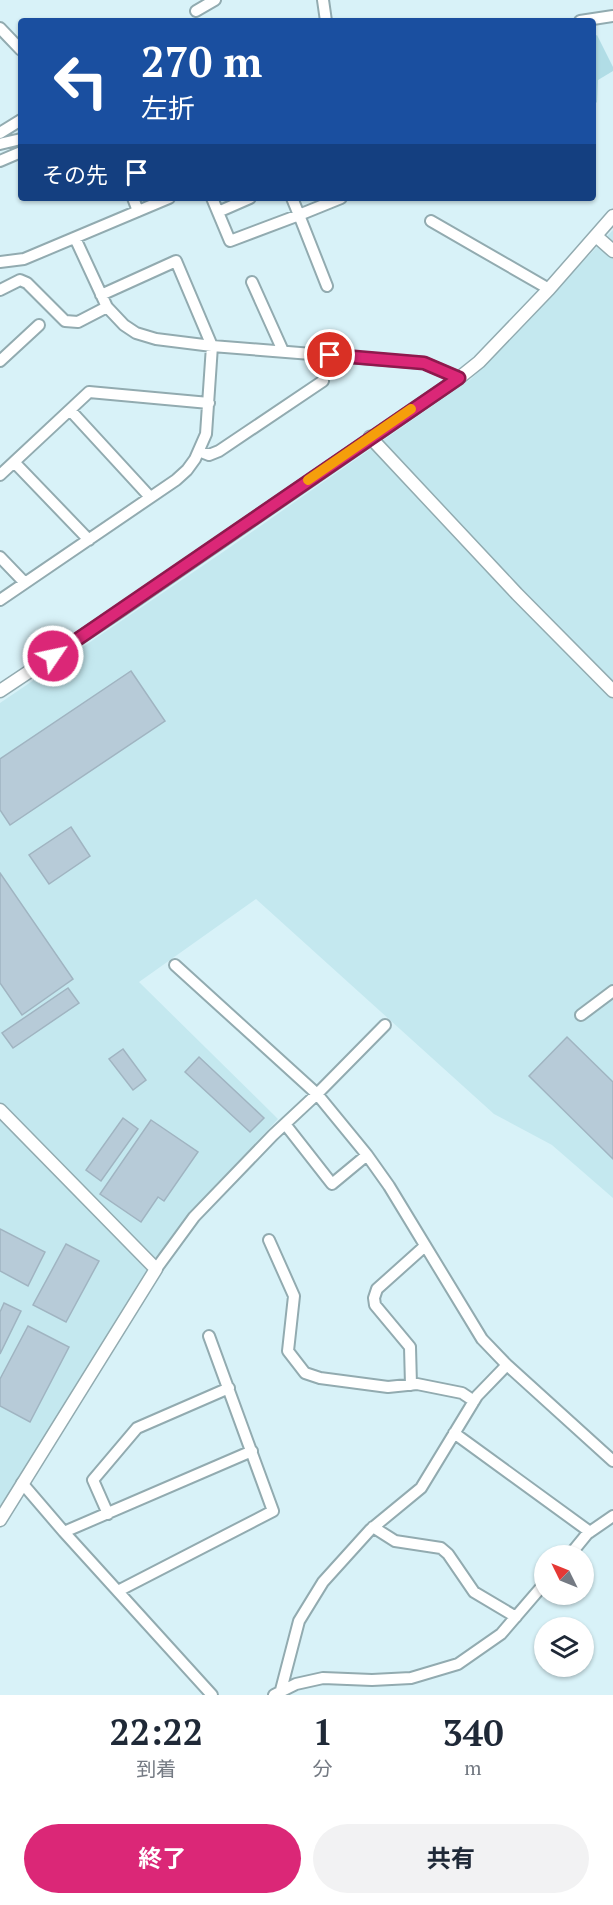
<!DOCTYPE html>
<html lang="ja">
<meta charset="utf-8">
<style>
:root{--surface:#fff;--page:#f2f2f3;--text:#1f2937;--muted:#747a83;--accent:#db2777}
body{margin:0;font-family:"PT Serif","Noto Sans JP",serif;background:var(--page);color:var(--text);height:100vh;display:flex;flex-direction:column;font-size:22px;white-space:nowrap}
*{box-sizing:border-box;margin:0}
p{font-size:20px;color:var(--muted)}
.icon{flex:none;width:33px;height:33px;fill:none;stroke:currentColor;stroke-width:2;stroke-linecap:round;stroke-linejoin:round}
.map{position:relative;height:1695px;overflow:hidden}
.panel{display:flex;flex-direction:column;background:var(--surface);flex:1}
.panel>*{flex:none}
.guide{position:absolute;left:18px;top:18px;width:578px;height:183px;border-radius:6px;box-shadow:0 2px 4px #0004;background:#1a4fa0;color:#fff;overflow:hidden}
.needle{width:39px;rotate:313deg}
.tools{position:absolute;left:534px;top:1545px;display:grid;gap:12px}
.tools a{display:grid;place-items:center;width:60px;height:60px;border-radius:50%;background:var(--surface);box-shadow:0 2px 4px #0004;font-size:30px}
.pin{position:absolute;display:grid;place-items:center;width:51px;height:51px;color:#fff;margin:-26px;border:3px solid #fff;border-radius:50%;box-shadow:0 2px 6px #0007}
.me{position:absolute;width:66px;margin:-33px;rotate:56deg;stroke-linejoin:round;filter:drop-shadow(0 0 4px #0008)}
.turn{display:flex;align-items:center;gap:21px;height:126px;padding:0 24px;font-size:27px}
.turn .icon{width:78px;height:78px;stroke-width:2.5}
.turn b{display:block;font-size:42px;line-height:51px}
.then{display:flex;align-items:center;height:57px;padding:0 24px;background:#0003;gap:12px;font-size:22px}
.eta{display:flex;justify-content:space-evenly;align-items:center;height:102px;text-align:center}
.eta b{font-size:36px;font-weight:700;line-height:42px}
.primary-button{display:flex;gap:12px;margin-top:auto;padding:12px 24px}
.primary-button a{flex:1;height:69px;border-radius:36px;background:var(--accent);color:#fff;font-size:24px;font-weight:700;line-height:69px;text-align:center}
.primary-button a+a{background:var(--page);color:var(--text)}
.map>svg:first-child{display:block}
.built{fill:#c4e8ef}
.green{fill:#b1dde6}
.building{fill:#b7cbd8;stroke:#a0b4c1;stroke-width:1.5}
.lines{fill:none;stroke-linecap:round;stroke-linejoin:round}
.minor-casing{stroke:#92abb0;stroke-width:14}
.tertiary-casing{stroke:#92abb0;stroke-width:15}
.minor{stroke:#fff;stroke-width:10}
.tertiary{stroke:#fff;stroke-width:12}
.route-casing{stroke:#8e194d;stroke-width:15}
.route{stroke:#db2777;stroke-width:10}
.slow{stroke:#f59e0b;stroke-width:10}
</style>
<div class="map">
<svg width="613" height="1695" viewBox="0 0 613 1695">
<rect width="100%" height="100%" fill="#d8f2f8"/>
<path class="built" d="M613,230V1198L552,1145L494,1114L256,899L139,982L278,1119L192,1210L161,1251L0,1508V703L223,552L471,379Z"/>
<path class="green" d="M597,35L613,67V71L598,80L597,102L593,106V37Z"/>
<path class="building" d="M131,671L165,721L10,825L0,810V759Z
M71,827L90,856L49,884L29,855Z
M0,873L73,979L22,1015L0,983Z
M68,988L79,1003L13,1048L2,1033Z
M567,1037L613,1082V1159L529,1076Z
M123,1049L146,1080L133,1090L109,1059Z
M199,1057L264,1118L250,1132L185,1072Z
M123,1118L138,1129L101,1181L86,1170Z
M151,1120L198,1152L164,1201L158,1197L141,1222L100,1194Z
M0,1229L45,1252L28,1286L0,1271Z
M66,1244L99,1261L66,1322L33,1305Z
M4,1303L21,1311L0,1354V1312Z
M28,1326L69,1347L30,1422L0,1406V1379Z"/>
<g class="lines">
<g class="minor-casing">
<path id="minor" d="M323,0L326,21
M196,11L215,0
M580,21L613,16
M0,28L21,50
M0,133L21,120
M0,144L21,139
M0,161L21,152
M133,198L138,211
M212,198L230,241L299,215L327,286
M292,198L299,215L341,198
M218,212L250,198
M431,221L549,289
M75,238L107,307L124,325L136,333L156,339L212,346L424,363L459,378
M0,262L24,259L169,198
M252,282L283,351
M0,290L20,280L27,283L65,321L78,322L107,307
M0,361L39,325
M70,410L150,497
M199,451L209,455L219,451L323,381
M14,462L89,540
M0,475L89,392L209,403
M0,557L25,583
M0,600L176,480L187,470L195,459L206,434L212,346L176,261L101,295
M175,965L317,1094L385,1025
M581,1015L613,991
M285,1124L332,1184L367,1155
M269,1240L294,1296L288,1351L305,1373L320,1378L388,1387L417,1384L462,1393L474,1401
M156,1269L194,1217L273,1135L317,1094L367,1155L389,1186L482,1339L507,1365L613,1461
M411,1385L410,1347L375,1305L374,1298L377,1289L425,1246
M454,1433L590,1532
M22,1483L64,1532L212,1695
M108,1514L93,1480L137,1428L229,1388
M373,1527L395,1541L441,1548L448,1554L474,1592L516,1617
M64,1532L252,1451
M569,1556L587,1534L613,1516
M118,1591L273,1511L209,1336
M281,1690L299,1621L323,1582L370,1530L421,1488L477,1396L507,1365
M274,1695L296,1684L323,1678L372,1680L411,1678L458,1664L501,1634L544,1584"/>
</g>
<g class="tertiary-casing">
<path id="tertiary" d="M596,236L613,251
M370,437L517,594L613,691
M0,691L123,609L459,378L479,362L549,289L613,216
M0,1110L156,1269L0,1520"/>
</g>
<use href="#minor" class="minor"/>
<use href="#tertiary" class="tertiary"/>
</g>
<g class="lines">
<g class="route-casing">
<path id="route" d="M53,656L459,378L424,363L330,355"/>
</g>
<use href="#route" class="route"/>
<path class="slow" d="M308,480L411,409"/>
</g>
</svg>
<div class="tools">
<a><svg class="needle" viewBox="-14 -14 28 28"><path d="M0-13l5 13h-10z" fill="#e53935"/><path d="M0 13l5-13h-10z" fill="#747a83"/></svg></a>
<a><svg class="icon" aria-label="layers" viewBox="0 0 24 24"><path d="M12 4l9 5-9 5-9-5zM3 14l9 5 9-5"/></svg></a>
</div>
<div class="pin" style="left:330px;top:355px;background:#d93025"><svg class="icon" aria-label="arrive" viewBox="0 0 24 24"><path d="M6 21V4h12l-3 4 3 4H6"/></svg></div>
<svg class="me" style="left:53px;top:656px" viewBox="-20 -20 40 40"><circle r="17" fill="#db2777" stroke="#fff" stroke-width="3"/><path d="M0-11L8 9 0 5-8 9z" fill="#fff"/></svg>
<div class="guide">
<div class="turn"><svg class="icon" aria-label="left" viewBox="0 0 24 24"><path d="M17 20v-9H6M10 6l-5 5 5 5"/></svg><div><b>270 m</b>左折</div></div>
<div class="then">その先<svg class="icon" aria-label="arrive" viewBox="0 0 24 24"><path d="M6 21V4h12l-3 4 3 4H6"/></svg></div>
</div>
</div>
<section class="panel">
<div class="eta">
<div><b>22:22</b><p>到着</p></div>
<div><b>1</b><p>分</p></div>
<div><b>340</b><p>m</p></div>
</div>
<div class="primary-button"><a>終了</a><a>共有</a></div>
</section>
